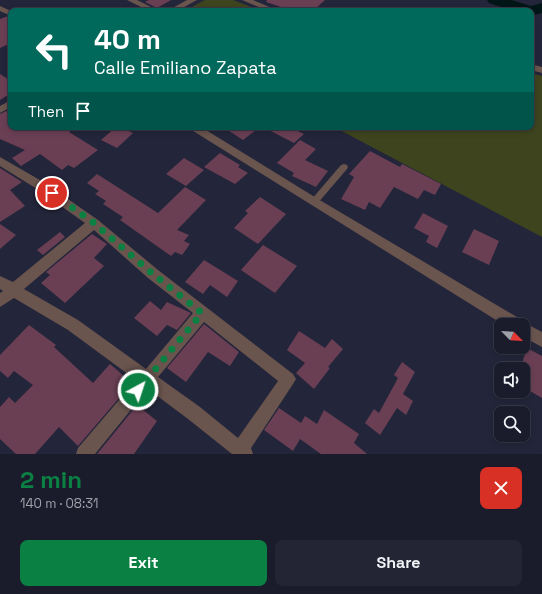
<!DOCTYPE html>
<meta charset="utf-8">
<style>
:root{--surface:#1a1c2c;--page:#232534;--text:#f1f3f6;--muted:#9fa1a9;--line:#383a48;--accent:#0b8043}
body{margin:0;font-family:"Space Grotesk",sans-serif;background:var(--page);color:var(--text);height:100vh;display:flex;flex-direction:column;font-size:15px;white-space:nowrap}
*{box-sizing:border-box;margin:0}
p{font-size:13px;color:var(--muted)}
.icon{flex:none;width:22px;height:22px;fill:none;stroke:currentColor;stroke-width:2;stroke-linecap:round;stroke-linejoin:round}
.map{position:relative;height:454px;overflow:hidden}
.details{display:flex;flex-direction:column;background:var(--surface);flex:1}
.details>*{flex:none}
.banner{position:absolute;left:8px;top:8px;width:526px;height:122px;border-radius:8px;box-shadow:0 2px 6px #0003,0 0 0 1px var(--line);background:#00695c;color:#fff;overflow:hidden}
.needle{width:26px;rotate:114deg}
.fabs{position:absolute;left:494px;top:318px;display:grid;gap:8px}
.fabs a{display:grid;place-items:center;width:36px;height:36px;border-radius:8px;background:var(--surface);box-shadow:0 2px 6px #0003,0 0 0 1px var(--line);font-size:20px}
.pin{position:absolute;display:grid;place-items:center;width:34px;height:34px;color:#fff;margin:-17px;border:2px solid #fff;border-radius:50%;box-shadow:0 1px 4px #0007}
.me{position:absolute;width:44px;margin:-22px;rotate:40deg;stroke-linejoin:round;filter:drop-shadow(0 0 3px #0008)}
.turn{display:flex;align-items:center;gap:14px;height:84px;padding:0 20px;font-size:18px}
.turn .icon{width:52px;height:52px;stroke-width:2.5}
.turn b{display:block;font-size:28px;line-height:34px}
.then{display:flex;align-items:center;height:38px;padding:0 20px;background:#0003;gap:8px;font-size:15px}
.round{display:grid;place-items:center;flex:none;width:42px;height:42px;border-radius:8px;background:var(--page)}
.overview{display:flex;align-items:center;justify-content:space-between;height:68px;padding:0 20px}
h1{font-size:24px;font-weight:700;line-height:30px;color:var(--accent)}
.cta{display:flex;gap:8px;margin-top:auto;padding:8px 20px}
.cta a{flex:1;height:46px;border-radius:8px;background:var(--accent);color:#fff;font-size:16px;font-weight:700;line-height:46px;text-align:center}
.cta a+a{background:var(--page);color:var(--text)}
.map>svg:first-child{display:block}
.green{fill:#3e441e}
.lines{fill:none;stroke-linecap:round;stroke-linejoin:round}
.river{fill:#031617;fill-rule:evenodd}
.building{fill:#6a3f54}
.service{fill:#69544e;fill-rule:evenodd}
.minor{fill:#69544e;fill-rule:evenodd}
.route{stroke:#0b8043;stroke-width:7;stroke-dasharray:0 12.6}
</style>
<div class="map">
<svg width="542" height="454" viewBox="0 0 542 454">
<rect width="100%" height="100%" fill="#23253a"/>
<path class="green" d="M205,0H233L262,11H184Z
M531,73L542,76V237L334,127H531Z"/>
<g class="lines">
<path class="river" d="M487,0H512L531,6L542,3V13L531,16V11H514L489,3Z"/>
</g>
<path class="building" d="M149,0H171L157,8L145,2Z
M267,0H325L313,11H293L266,2Z
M8,16L11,17V43L0,48V19Z
M0,74L11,81V93L0,100Z
M6,111L11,115V127H76L69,132L98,150L74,168L68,165L62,170L40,154L21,166L12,158L25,150L0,139V114Z
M116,127H119L133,133L117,148L101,140Z
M223,127H260L243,140Z
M263,127H289L304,134L294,143Z
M300,140L316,149L305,160L328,171L316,187L292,176L294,173L277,163Z
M370,151L400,167L402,164L441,184L435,195L424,190L418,199L394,187L380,208L369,202L365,210L341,199L354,177L349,174Z
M220,153L240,165L238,167L248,173L235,184L204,167Z
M184,158L204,170L186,186L166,174Z
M0,168L22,182L10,190L25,206L0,222Z
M97,174L158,213L185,187L206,200L177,230L189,235L184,241L190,244L182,255L175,252L171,256L120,220L123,217L103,204L106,201L95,194L99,191L87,183Z
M260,197L286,214L258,244L234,228L248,213L245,211Z
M423,213L448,226L437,248L426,242L429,236L414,228Z
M0,224L16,235L0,249Z
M474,229L499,241L489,265L462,252Z
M60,232L65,237L43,255L37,250Z
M92,234L107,244L94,258L104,266L65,303L41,283L50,275L46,272Z
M263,245L297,266L275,293L241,270Z
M204,260L238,281L227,297L210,285L203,294L185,282Z
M150,301L161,310L167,302L191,313L177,330L167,325L157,336L134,318Z
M204,324L239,352L230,366L208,352L186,382L167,368Z
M29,325L56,345L54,347L93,383L110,364L132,383L78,446L59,427L35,454H16L0,439V407L9,397L15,403L33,385L14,371L8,378L0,371V355Z
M299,331L325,348L332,339L343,349L328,367L330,368L314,389L296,373L305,363L287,350Z
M527,348L542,356V398L523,387V369H520Z
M402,362L415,372L403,394L413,401L406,415L397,408L380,435L365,423L374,409L379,413L398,378L394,375Z
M137,405L157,421L134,454H97Z
M279,408L301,423L305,416L317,424L324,410L359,434L354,443L367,454H321L300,439L293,451L264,430Z"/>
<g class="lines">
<path class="service" d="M344,164L347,165L348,167L347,169L317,204H311L310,202L311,200L341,165Z"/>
<path class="minor" d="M127,0H137L159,11H149Z
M187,0H197L177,11H167Z
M242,0H253L279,11H268Z
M0,6L11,11V16L0,11Z
M531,64L542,67V73L531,70Z
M11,100V107L0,113V106Z
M189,127H201L318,199L522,320L523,322L542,332V347L523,337V325H504L190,129Z
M0,157L45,183L98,220L158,270L293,374L296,379L293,384L251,448L253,454H232L188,419L148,389L95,454H76L78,448L136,380L68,330L14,298L0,307V293L3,291L0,289V276L13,282L85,223L37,189L0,166ZM94,230L148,278L193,313L146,369L78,320L24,289ZM204,322L278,381L238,438L200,407L158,377Z"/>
</g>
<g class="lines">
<path class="route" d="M52,193L94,223L153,274L202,313L138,390"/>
</g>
</svg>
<div class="fabs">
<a><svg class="needle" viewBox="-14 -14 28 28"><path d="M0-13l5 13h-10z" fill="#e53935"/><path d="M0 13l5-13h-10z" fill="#9fa1a9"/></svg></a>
<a><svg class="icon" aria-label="sound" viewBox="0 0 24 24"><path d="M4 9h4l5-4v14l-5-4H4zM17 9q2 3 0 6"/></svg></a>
<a><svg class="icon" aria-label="search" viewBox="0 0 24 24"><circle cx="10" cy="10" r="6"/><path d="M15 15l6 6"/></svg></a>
</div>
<div class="pin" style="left:52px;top:193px;background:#d93025"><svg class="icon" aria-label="arrive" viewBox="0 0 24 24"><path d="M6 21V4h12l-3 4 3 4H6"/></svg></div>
<svg class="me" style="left:138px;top:390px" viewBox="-20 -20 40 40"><circle r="17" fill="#0b8043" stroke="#fff" stroke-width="3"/><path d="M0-11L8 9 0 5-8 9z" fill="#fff"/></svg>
<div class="banner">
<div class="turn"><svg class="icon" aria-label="left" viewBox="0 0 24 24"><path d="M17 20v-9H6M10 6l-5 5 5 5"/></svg><div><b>40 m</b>Calle Emiliano Zapata</div></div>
<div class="then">Then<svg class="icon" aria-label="arrive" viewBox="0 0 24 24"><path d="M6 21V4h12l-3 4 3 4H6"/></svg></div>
</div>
</div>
<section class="details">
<div class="overview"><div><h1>2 min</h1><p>140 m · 08:31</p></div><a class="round" style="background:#d93025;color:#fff"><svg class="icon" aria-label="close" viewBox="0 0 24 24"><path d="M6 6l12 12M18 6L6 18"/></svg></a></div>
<div class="cta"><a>Exit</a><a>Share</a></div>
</section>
